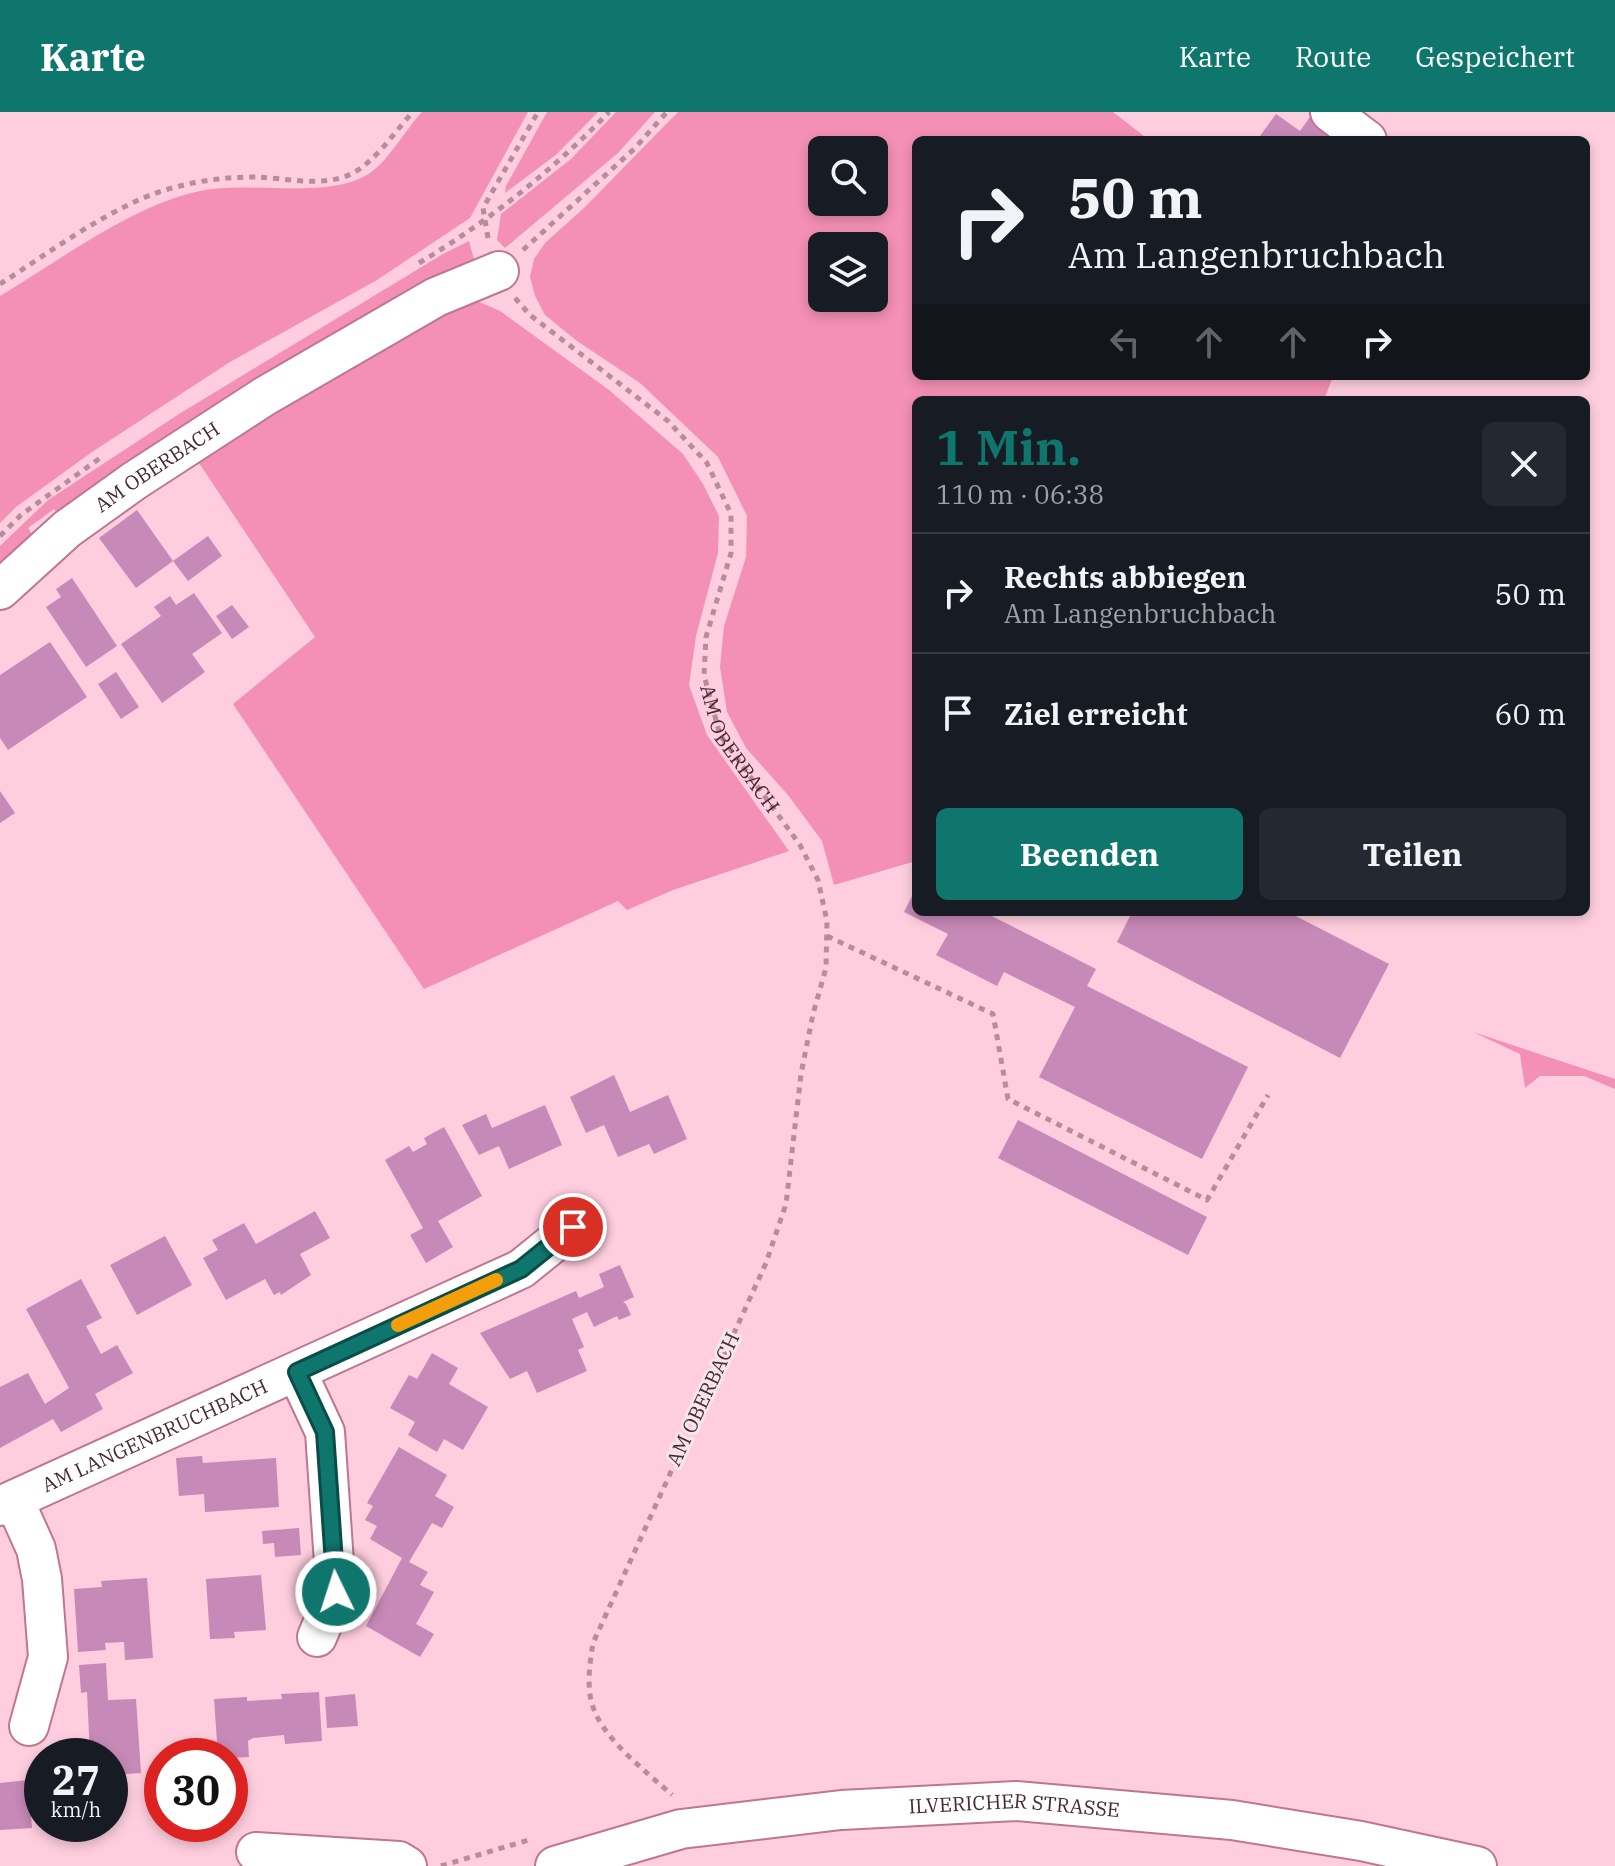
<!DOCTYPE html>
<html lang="de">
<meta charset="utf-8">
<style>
:root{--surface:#171b24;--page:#242831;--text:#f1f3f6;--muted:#9ea1a6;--line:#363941;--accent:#0f766e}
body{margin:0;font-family:"IBM Plex Serif",serif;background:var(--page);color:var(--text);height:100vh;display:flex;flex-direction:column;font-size:30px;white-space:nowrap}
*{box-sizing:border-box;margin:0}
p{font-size:26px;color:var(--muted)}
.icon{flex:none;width:44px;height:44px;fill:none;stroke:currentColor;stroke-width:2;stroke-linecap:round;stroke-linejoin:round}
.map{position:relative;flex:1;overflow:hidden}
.side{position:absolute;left:912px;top:284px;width:678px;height:520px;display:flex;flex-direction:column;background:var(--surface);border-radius:12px;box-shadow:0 4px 12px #0003}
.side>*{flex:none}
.hud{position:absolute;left:912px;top:24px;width:678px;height:244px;border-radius:12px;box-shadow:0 4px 12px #0003;background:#171b24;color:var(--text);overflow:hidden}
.buttons{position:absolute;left:808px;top:24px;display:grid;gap:16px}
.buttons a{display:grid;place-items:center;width:80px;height:80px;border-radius:12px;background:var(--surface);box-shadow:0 4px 12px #0003;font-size:40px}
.speed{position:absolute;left:24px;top:1626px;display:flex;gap:16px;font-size:40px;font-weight:700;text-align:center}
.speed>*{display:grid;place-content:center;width:104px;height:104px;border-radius:50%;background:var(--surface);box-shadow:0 4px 12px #0003;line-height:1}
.speed small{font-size:20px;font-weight:400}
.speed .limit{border:12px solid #d22;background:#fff;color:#111}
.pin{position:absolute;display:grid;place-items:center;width:68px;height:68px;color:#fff;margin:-34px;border:4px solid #fff;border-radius:50%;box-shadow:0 2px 8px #0007}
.me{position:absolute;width:88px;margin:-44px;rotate:356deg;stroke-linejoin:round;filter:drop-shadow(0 0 6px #0008)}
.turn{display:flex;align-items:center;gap:28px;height:168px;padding:0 24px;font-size:36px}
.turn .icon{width:104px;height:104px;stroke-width:2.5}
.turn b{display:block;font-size:56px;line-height:68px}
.lanes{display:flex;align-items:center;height:76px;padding:0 24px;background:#0003;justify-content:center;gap:40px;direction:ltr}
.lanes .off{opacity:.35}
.round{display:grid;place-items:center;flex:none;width:84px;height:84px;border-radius:12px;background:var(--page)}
.head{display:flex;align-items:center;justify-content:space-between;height:136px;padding:0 24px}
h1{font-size:48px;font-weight:700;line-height:60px;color:var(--accent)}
.button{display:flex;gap:16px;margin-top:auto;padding:16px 24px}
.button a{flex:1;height:92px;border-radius:12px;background:var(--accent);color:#fff;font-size:32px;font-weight:700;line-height:92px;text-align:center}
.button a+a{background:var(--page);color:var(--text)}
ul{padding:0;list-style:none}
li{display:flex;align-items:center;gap:24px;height:120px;padding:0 24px;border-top:2px solid var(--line)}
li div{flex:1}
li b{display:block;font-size:30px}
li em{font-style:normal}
header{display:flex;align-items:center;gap:48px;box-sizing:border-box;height:112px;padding:0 40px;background:var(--accent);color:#fff}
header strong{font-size:38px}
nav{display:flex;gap:44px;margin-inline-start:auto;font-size:28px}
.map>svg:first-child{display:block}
.green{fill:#f490b5;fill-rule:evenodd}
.building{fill:#c789b7}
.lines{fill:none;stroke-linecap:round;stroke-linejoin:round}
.minor-casing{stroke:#bf7691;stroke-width:42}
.path{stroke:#b68d9b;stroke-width:5;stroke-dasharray:6 6;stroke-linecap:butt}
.minor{stroke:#fff;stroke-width:38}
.route-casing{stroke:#0a4d48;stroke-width:20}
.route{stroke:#0f766e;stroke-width:14}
.slow{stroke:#f59e0b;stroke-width:14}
.labels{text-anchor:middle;stroke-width:6;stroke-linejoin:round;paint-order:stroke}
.street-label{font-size:20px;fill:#472934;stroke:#f6e5ea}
</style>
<header>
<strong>Karte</strong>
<nav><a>Karte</a><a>Route</a><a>Gespeichert</a></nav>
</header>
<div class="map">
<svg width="1615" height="1754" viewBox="0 0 1615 1754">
<rect width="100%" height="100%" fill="#fecede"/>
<path class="green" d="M422,0H528L470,106L377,168L230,250L92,340L16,395L0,411V184C60,148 133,93 200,79C249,68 328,89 370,61C389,48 406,17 422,0Z
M547,0H598L557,42L505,81L506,74Z
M616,0H655L618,41L505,136L497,128L501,102L571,47Z
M678,0H1113L1149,28H916V264H1333L1324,288H916V749L834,773L822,729L788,683L746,636L727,600L720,555L724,514L746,445L747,404L718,345L640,271L577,229L545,203L535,184L530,165L534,147L545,131L585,95ZM822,38H874V90H822ZM822,134H874V186H822Z
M469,129L474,147L468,155L63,408L54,397L28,416L38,430L0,461V434L48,388L179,302L443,142Z
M470,186L500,199L609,278L683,342L703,372L719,404L718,441L696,524L689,573L707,623L789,739L673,778L627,798L618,789L424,877L233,592L315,525L191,339Z
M1473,920L1615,967V977L1584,964H1540L1525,976L1520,942Z"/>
<path class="building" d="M1276,2L1300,19L1312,2L1350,28H1257Z
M137,398L173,449L136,476L99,426Z
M208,424L222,444L188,469L173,449Z
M72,466L117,534L86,555L46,495L61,485L56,477Z
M194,481L222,521L192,542L205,560L162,591L121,532L161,504L154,495L170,484L176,493Z
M232,493L249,515L232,527L216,504Z
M50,530L87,585L8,638L0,626V563Z
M116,560L139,595L121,607L98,572Z
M0,679L15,701L0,711Z
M916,776V800H984L1096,857L1087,874L1248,955L1202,1047L1039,965L1075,895L1004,860L997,874L936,843L948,822L904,800Z
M1132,800H1288L1389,852L1340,946L1117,830Z
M614,963L630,1000L668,983L687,1027L654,1042L649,1032L618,1045L604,1013L586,1021L570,985Z
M545,993L562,1033L509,1057L499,1034L479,1043L462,1013L486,1002L492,1016Z
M1018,1008L1207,1105L1188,1143L998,1046Z
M444,1015L482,1084L438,1109L453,1135L426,1151L410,1123L423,1116L385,1048L409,1034L413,1040L427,1032L424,1026Z
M315,1099L330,1126L300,1142L311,1163L281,1183L280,1180L274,1183L265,1167L226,1188L203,1146L218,1138L212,1128L244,1111L256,1132Z
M165,1124L192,1173L137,1203L110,1153Z
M620,1153L634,1185L623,1190L626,1192L631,1203L619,1208L617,1204L594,1215L587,1200L572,1207L584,1235L578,1238L587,1259L537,1281L527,1259L510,1267L480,1221L576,1179L579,1186L604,1175L599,1162Z
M81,1167L102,1206L86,1214L101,1242L117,1233L133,1261L95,1282L103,1297L61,1320L53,1307L0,1336V1275L28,1261L45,1292L69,1276L26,1197Z
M432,1241L458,1256L449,1272L488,1295L463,1338L444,1327L437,1340L408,1323L415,1310L390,1296L409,1263L417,1267Z
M399,1335L447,1363L435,1384L454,1395L442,1416L432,1411L409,1450L428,1460L420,1473L434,1480L416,1512L434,1522L420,1545L366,1514L402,1446L370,1427L377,1414L365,1408L373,1394L367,1391Z
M202,1344L203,1351L276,1346L279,1395L205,1400L204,1382L179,1384L176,1346Z
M299,1416L301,1443L275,1445L274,1431L263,1432L262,1419Z
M261,1463L266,1518L234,1520L235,1526L210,1527L206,1467Z
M147,1466L153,1546L125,1548L124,1530L105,1531L106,1538L78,1540L74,1477L102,1475L101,1469Z
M106,1551L108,1588L136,1587L141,1661L110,1663V1644H90L87,1580L81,1581L79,1553Z
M319,1580L322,1629L285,1632L284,1623L253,1626L248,1629L249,1645L230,1646V1644H218L214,1587L247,1585V1589L282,1587L281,1582Z
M355,1582L358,1614L327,1616L325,1585Z
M28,1668L32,1716L0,1718V1671Z
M76,1712H91L92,1725L77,1727Z"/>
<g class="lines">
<g class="minor-casing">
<g id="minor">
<path d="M1330,0L1367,28"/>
<path id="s2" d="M0,478L67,417L134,369L265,284L436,185L499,159"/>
<path d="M297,1260L325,1320L336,1480L317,1525"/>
<path d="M14,1388L36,1437L42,1467L48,1545L29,1614"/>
<path id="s3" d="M0,1394L521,1157L573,1115"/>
<path d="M256,1740L399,1749L407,1754"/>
<path id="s4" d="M555,1754L681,1717L841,1698L1016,1689L1232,1708L1361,1729L1477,1754"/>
</g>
</g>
<g class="path">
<path d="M488,126L483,96L538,0"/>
<path d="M523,138L634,37L667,0"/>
<path d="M419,151C489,109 552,59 609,0"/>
<path d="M0,172C49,141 110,95 165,78C195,69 224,65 256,65C286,66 325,76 353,61C378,47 394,20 413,0"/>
<path id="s1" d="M515,186L530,203L668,309L707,351L731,402V441L706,525L704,563L720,623L800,733L818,768L827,809L826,856L813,902L801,962L786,1092L766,1151L593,1531C590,1550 587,1570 591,1588C599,1625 645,1658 672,1683"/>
<path d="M0,424L21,403L100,346"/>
<path d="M827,824L993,902L1008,987L1207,1088L1268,983"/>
<path d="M441,1754L532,1727"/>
</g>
<use href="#minor" class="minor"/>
</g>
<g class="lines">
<g class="route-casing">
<path id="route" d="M336,1480L325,1320L297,1260L521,1157L573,1115"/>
</g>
<use href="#route" class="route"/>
<path class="slow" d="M398,1213L496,1168"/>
</g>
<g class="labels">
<g class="street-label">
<text dy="7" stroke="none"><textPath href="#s2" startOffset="200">AM OBERBACH</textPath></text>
<text dy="7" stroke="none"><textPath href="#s1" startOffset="558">AM OBERBACH</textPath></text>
<text transform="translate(703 1287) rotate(-65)" y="7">AM OBERBACH</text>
<text dy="7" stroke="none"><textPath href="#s3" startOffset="170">AM LANGENBRUCHBACH</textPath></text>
<text dy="7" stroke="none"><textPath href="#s4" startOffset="466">ILVERICHER STRASSE</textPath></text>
</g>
</g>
</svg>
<div class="buttons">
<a><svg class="icon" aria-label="search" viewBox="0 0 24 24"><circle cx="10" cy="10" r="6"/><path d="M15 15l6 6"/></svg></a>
<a><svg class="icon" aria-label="layers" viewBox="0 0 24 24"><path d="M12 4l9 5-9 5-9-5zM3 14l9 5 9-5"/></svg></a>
</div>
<div class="speed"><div>27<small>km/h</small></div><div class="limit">30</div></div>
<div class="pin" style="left:573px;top:1115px;background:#d93025"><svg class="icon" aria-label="arrive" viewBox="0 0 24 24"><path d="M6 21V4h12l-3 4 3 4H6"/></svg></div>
<svg class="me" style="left:336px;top:1480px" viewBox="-20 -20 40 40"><circle r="17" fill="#0f766e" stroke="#fff" stroke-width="3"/><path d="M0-11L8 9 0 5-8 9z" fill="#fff"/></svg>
<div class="hud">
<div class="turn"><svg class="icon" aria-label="right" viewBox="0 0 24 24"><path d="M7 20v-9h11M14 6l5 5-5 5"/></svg><div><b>50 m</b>Am Langenbruchbach</div></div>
<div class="lanes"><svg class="icon off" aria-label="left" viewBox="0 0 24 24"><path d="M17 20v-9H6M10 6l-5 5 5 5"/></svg><svg class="icon off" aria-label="ahead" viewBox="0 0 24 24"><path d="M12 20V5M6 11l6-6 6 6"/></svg><svg class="icon off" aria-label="ahead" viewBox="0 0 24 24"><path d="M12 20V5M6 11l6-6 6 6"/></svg><svg class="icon" aria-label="right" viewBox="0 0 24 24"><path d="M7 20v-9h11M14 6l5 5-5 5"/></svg></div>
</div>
<section class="side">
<div class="head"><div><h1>1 Min.</h1><p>110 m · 06:38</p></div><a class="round"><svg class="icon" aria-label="close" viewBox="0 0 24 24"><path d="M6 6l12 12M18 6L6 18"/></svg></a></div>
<ul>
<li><svg class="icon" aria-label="right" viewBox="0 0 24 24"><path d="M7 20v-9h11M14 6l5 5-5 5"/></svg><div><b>Rechts abbiegen</b><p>Am Langenbruchbach</p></div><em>50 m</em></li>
<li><svg class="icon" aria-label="arrive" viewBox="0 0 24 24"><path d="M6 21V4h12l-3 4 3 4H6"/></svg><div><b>Ziel erreicht</b></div><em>60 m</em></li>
</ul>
<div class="button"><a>Beenden</a><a>Teilen</a></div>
</section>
</div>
